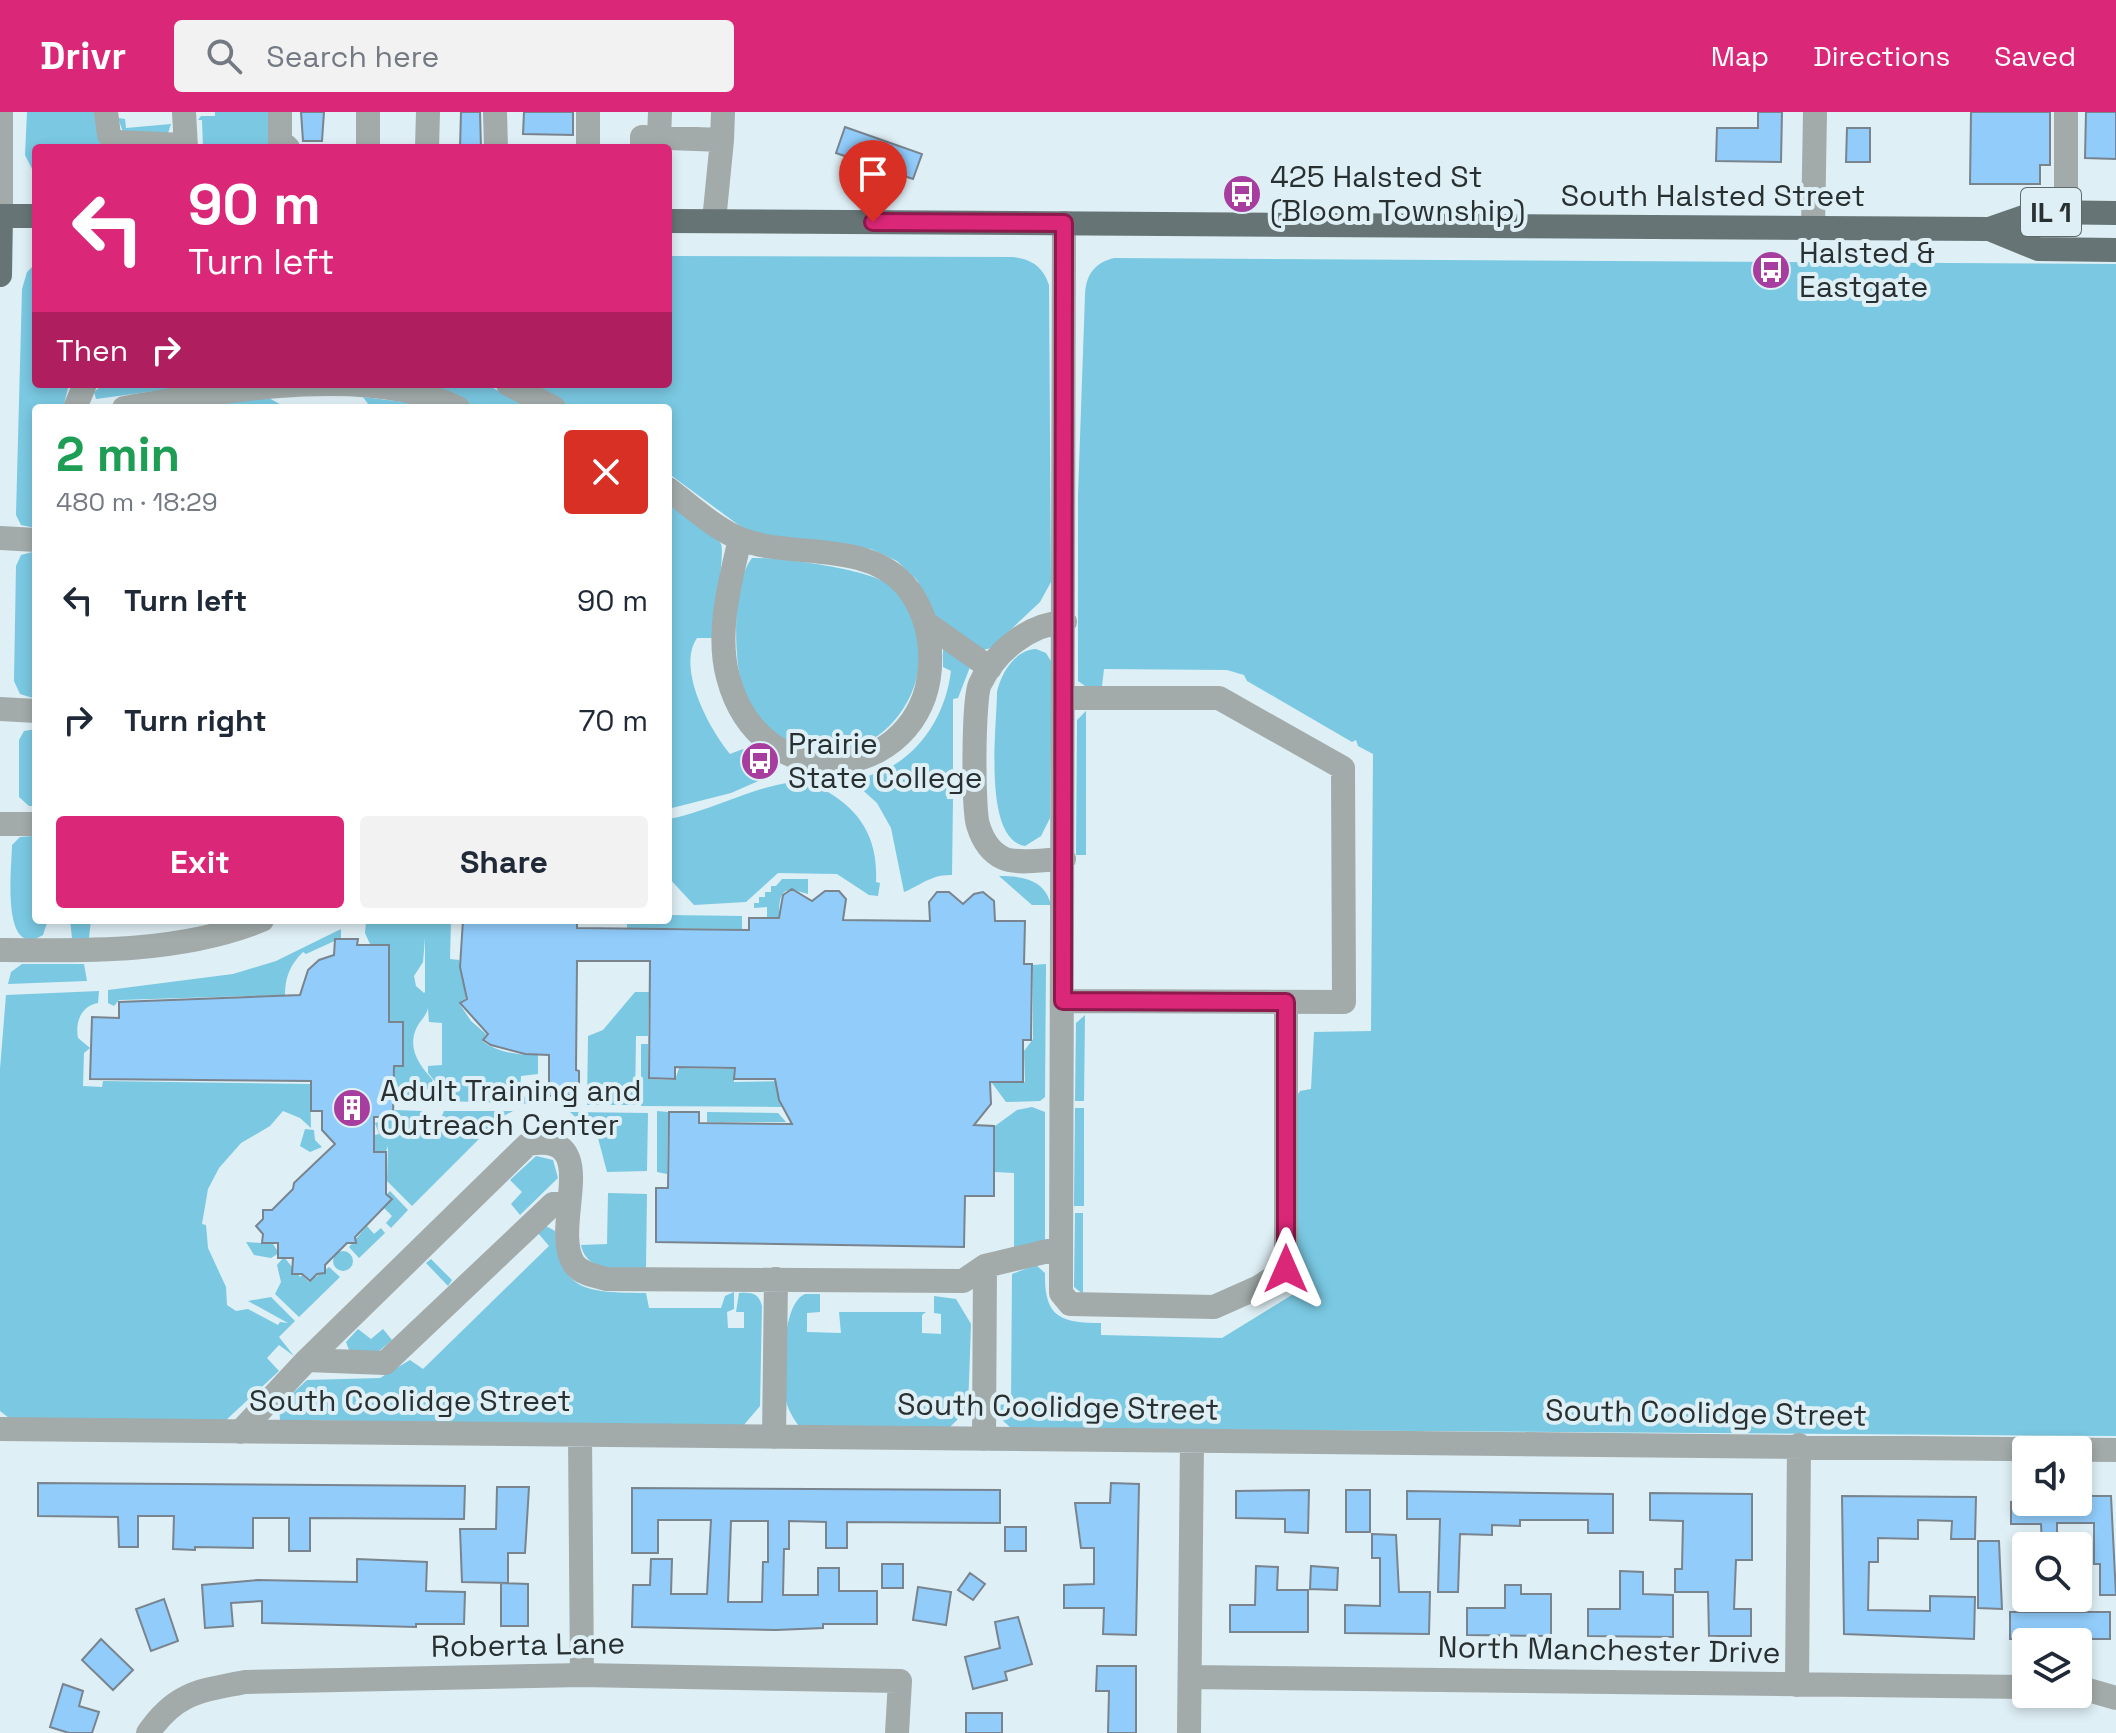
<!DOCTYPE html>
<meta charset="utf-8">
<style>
:root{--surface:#fff;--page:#f2f2f3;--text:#1f2937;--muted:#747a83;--accent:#db2777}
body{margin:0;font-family:"Space Grotesk",sans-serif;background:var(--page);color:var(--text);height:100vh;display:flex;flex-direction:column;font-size:30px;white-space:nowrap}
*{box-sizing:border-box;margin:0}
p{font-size:26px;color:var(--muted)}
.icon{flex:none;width:44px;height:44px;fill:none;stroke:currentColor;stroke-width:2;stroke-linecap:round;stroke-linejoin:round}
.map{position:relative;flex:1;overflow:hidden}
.details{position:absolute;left:32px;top:292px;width:640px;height:520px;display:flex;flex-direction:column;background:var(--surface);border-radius:8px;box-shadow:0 4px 12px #0003}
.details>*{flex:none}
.banner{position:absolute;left:32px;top:32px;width:640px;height:244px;border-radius:8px;box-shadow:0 4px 12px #0003;background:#db2777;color:#fff;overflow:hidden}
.buttons{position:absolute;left:2012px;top:1324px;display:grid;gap:16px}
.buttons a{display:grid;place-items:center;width:80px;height:80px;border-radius:8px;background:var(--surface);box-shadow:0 4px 12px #0003;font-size:40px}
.pin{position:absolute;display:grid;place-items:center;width:68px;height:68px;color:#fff;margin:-82px -34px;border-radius:50% 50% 50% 0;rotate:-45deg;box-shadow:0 0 8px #0007}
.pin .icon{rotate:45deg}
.me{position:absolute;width:88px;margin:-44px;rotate:0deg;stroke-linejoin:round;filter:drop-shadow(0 0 6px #0008)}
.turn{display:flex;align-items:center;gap:28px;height:168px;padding:0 24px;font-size:36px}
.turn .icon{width:104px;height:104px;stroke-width:2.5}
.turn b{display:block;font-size:56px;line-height:68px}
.then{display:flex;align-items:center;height:76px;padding:0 24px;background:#0003;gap:16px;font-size:30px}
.round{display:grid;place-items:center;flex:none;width:84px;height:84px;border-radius:8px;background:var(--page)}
.summary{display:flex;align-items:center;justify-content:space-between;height:136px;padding:0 24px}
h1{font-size:48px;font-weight:800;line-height:60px;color:#1e9e55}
.button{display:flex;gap:16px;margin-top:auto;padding:16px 24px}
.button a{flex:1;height:92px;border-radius:8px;background:var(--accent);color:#fff;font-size:32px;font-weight:800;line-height:92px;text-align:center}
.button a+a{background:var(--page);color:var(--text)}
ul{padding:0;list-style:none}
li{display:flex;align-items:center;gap:24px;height:120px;padding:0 24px}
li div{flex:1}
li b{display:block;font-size:30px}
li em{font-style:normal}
header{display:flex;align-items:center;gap:48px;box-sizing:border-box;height:112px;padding:0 40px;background:var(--accent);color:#fff}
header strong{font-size:38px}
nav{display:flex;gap:44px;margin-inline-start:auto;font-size:28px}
.search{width:560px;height:72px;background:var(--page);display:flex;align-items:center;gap:20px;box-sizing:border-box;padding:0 28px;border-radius:8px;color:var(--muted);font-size:30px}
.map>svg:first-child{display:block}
.green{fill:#7ac8e2;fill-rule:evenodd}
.building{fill:#91ccfb;stroke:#79848e;stroke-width:2;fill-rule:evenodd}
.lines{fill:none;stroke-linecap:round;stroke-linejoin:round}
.minor{stroke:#a2aaaa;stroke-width:24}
.major{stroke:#667475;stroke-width:24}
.route-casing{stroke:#8e194d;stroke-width:20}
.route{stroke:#db2777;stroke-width:14}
.labels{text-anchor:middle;stroke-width:8;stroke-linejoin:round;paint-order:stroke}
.shield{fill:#deeff5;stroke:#5f696c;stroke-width:2}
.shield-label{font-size:28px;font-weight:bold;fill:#293032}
.poi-label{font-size:30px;fill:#293032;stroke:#deeff5;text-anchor:start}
.street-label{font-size:30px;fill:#293032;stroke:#deeff5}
</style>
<header>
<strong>Drivr</strong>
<div class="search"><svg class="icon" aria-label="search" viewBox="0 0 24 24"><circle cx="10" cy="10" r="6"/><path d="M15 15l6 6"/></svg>Search here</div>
<nav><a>Map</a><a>Directions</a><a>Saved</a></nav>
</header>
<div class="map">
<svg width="2116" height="1621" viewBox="0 0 2116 1621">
<rect width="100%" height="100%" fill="#deeff5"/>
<path class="green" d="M27,0H97L111,36H36V65L25,43Z
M215,0H271L276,36H203L202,8H198L201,4H215Z
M118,6L125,7L126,16L171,12L168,21L123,20Z
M668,144L1012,145C1032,147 1043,155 1049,173L1051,470L1040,490L991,536L983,538L939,513L917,468L897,449L871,437L780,426L744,417L668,361V296H571L532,272H668Z
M1114,146L2116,152V1324L1011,1316L1001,1307L994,1293L1011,1292L1012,1162L1036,1153L1045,1161C1044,1205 1060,1211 1101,1211V1223L1222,1226L1295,1181L1296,986L1300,979L1311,977L1314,920L1371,919L1373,642L1358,634L1356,628L1352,630L1247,569L1244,563L1227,558L1104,557L1102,574H1085L1078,569V383L1085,183C1086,163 1094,151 1114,146Z
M36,151V272H69L63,296H36V416L21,413L16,403L22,177L27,160Z
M104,272H207L96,287L94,280Z
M418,272H485L532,296H477Z
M267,285L287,296H190Z
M363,285L412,291L411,296H371Z
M668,386C684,399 711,414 721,432C725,439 714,510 713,526H697C676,557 710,618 730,642L743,637L750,643L747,648L761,659L765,654L774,662L731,681L668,697Z
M36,439V587L20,582L14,569L16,454L21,443Z
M752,446C778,445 876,458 893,475C960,540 893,670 796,632C767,621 746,595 740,565C734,537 733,470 752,446Z
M943,535L970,555L958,586L953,587V668L947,669V687H953L952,763C932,762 919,774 904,780L891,716L877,691L856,672C863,664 878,661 889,656C925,636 946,599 951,559L943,555Z
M1036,537L1046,541L1052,551L1050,706L1041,724L1025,734C982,727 997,614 997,580C1001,561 1015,538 1036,537Z
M1086,599V743H1076L1077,608Z
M36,617V694H29L19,685V628L24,619Z
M803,670L829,677L828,680C863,701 878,729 876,770L880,771L878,784L869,783L837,762L778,761L746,790L694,793L668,765V707C711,700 766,668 803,670Z
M33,724L36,725V808H48L43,823C0,849 12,754 12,733L20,725Z
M999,764C1022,764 1045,767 1051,793H1032Z
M782,767H808V782C785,775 779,775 779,805H767V795L754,796V791H759V785H765V780H771V774H776Z
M668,803L742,804V817L627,816V808H668Z
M70,808H91L89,826H72Z
M374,808H451L450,847L459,848L466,886L459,891L471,909L486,922L482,929C499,941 518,943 538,943V962L521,964L520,980L523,985L538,983V992L445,989L440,975L428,961V954L442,953V911L429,910L428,896C426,905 420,908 416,917C407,938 421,955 433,968L424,983H412V991L393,990L389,954H404V910L389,909L390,833L370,832L365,821L366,810ZM425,826V880L424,881L416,874L414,864L423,850Z
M341,817V826L306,842L303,840C290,853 285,865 285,883L119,888L114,894L108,891V878L233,862L276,849Z
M22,852H84L87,869L8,872L11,860Z
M1046,852L1045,985L1040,989L1006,990L992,971L1025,970L1024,939L1033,927V853Z
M99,879L98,891C81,894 75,910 78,926L90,936L84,941L83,974L102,975L103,969L310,972L311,1016L300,1006L283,999L270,1014L241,1031L219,1056L208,1077L202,1112L206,1113L208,1136L226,1175L227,1193L236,1199L248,1197L278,1213L280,1210L288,1211L248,1189L271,1185L295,1209L279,1225L294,1244L279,1233L267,1246L279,1259L225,1309L9,1306L0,1299V957L6,883Z
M635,880H649L648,924H636L635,993H587L588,924L603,918Z
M1085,903L1084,989H1075L1076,911Z
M641,932H648V967L675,968L679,956L734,957V970L785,969L778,979L782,995L641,994Z
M1032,995L1045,1000V1129L1014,1137V1061L995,1060V1014L1017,998Z
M1075,996H1084V1094H1074Z
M394,998L422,999L426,1013L436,1018L444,999H513L500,1006L412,1094L387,1069L388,1034L386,1039H375V1023L379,1022L375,1011L393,1005Z
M657,999L668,1000L667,1062L657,1060Z
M570,1000L648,1001L647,1059L607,1060L598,1026Z
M707,1000L778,1001L786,1010H707Z
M305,1017L314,1018L315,1028L322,1035L310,1040L300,1034Z
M536,1044L553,1048L558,1066L520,1103L511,1092L522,1080L510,1068Z
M390,1079L408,1098L391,1116L386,1111L392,1104L384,1096L393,1087L387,1082Z
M608,1081L647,1082L646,1156C623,1155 587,1163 581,1133L607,1132Z
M1075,1101H1083V1182L1074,1175Z
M367,1114L374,1122L381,1116L385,1121L359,1146L349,1135Z
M546,1114L555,1119C558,1183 593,1180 646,1181L649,1196H721L725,1184L734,1180V1197L727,1200L728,1216H744V1200H736L739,1181C751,1180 759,1181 762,1194L760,1294L743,1314L280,1308L279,1294L307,1268L380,1266L410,1248L423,1257L549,1134L538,1121Z
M246,1130L273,1132L279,1141L271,1146L254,1143Z
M333 1149a10 10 0 1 1 20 0a10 10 0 1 1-20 0Z
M284,1145L300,1165L302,1163L309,1170L329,1155L340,1165L299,1205L275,1182L281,1170L277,1153Z
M431,1147L452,1168L448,1174L426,1151Z
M805,1182H820V1200L807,1201V1220L841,1221L839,1200H926L922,1203V1221L941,1222V1202L934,1201V1184L956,1187L971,1212L968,1297L949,1316L799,1314C793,1306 787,1296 785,1285C783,1263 781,1192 805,1182Z
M358,1217L371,1227L383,1217L392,1228L378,1240L349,1238L346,1230Z"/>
<path class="building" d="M301,0H324L322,29H303Z
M461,0H480L481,36H460Z
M524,0H573V23L523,22Z
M1758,0H1782L1781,50L1716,49L1717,16H1758Z
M1971,0H2050V53H2040V72H1970Z
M2086,0H2116V47L2085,46Z
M845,15L922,42L913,67L836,41Z
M1847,16H1870V50H1846Z
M792,777L812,789L825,779H839L846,787L843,808L930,809L929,790L937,780H949L963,792L974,782L983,780L994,789L995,809H1025L1024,852H1032L1031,928H1023V970H990L991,992L974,1013L994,1014V1084H965L964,1135L656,1130V1076H668L669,1000H699V1011L792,1012L779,988L775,967H734L735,956L675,955V967L649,966L650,849H577L576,958L579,959V983L549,984V943L525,942L491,933L483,928L488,922L460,891L467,887L460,855L463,808H577V816L749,818V806H779L783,783Z
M335,827H358L357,833H389V910H403V954H394L393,1005H374V1040H386V1082L392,1087L355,1125L356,1131H347L325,1153V1161L317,1162L310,1169L302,1162H292L293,1146H278V1131H262L263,1122L256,1114L263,1107V1098H272L293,1077L294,1071L335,1032L322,1018V999H311V969L90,967L92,905L119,906V890L300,883L308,858L319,848L334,843Z
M38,1371L465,1374L464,1407L310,1406V1439H289V1406H253V1436L195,1435V1438L173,1437L174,1404H138V1435H119L118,1405L38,1404Z
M1111,1371L1139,1372L1136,1523L1103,1522L1104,1496H1064V1473L1094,1472V1436H1081L1075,1391H1110Z
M497,1375H529L525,1441H508V1471L462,1470L460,1417H496Z
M632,1376L1000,1378V1411L847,1410V1436H826V1410L789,1409V1437H784L783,1483H818V1456H839V1479H877V1512H823V1516L776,1518L632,1515L633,1473H650L651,1447H672L671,1482H707L711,1408H658V1441H632ZM731,1409H768V1450H763L762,1490H728Z
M1309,1378L1308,1421L1285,1420V1407L1236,1406V1379Z
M1346,1378H1370V1420H1346Z
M1407,1379L1613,1382V1421H1588V1408H1520V1414L1492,1413V1423L1460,1422L1458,1480H1438L1440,1407H1407Z
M1650,1381L1752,1382V1448H1736L1734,1497H1751V1524H1709L1708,1480H1675V1457H1682L1683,1409L1650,1408Z
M1842,1384L1976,1385L1975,1427H1951L1952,1409L1918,1408V1427L1878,1426V1450H1869L1868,1498L1930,1499V1484L1975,1485L1974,1527L1844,1522Z
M2078,1384H2111L2116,1483H2100V1452H2094V1411H2057V1434H2042L2041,1412H2011V1390H2078Z
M1005,1415H1026V1439H1005Z
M1372,1422L1396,1423L1399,1480H1430L1429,1522L1345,1521V1493L1380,1494V1446H1372Z
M1978,1429H1999L2002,1497L1978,1496Z
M357,1447L427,1450L426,1479L465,1480L464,1512H416V1515L262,1511V1489L231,1491L233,1514L205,1516L202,1473L258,1468L357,1470Z
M882,1452H903V1476H882Z
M1256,1454L1278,1455L1277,1478H1308V1520H1230V1493H1255Z
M1311,1454L1338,1456L1337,1478L1310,1477Z
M1620,1459L1643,1460V1482L1673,1483V1525L1588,1524V1497H1620Z
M970,1461L985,1472L973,1488L958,1478Z
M501,1471L528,1472V1514H501Z
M1505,1473H1521V1482H1551V1524L1467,1523V1496H1505Z
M918,1475L951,1480L946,1513L913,1508Z
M164,1487L178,1529L151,1539L136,1497Z
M2010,1500H2110V1527H2010Z
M1018,1505L1032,1552L1005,1560L1007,1568L973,1577L965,1545L1000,1536L995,1510Z
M101,1527L133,1558L113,1578L82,1548Z
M1097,1554H1136V1621H1108L1109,1579H1096Z
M63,1572L83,1579L79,1594L99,1600L92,1621H69L50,1615Z
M966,1601H1002V1621H966Z"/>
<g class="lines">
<path class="minor" d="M1,0V104
M106,0L109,23L116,30L184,33
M184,0L186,36
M280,0V28L288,36
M368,0V36
M495,0L496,36
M588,0V36
M659,26L660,0
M722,28L723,0
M427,36L428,0
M642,36V25L722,28L714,109
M2066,100V0
M1064,111L1061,1167V1181L1070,1192L1214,1195L1259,1175L1286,1157V890
M1813,116L1815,0
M508,272L554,296
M75,296L85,272
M124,296C219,280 369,251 458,296
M668,377C691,394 716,418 743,428C793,446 865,429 904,472C920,490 929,515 930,539C937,669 762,696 728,565C716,521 730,470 740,427
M0,426L36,428
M926,511L990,556
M0,597L36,599
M0,712H36
M1064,747C1047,747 1018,753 1003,746C990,740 982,726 978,713C973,697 973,586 980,572C996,539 1029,512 1065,510
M0,838C86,839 181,841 262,808
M1063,889L1344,890L1343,656L1219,586H1064
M307,1248L385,1251L553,1092L569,1090
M0,1317L2116,1338
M240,1320L307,1248L528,1032C606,1019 549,1114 574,1152C581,1162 595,1164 607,1167L963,1169L985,1154L1061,1136
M580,1323L582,1563
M774,1325L776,1167
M984,1327L985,1154
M1191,1565L2026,1575
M1797,1573L1799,1333
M2078,1575L2116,1586
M148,1621C176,1580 200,1579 245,1570L582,1563L900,1569L897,1621
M1189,1621L1192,1329"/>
<path class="major" d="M0,104H36
M668,109L1989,117L2038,100L2116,101
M1989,117L2038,137L2116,138
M0,163L1,104"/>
</g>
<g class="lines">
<g class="route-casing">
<path id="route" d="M873,110L1064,111L1063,889L1286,890V1157"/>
</g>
<use href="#route" class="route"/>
</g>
<defs>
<g id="bus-disc" transform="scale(2)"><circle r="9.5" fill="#a73e9f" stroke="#deeff5"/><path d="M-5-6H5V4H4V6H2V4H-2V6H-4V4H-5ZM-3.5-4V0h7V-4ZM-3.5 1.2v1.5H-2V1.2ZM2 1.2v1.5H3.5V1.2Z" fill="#fff"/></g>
<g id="building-disc" transform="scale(2)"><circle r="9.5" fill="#a73e9f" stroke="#deeff5"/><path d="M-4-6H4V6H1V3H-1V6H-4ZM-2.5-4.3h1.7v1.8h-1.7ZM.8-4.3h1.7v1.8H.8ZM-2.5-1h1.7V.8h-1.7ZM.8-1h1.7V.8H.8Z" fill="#fff"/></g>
</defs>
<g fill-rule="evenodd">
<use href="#bus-disc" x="1242" y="82"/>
<use href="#bus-disc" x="1771" y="158"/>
<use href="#bus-disc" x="760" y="649"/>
<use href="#building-disc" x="352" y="996"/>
</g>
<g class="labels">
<rect class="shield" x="2021" y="76" width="60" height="48" rx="6"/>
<g class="shield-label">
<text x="2051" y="110">IL 1</text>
</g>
<g class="poi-label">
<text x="1270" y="75">425 Halsted St<tspan x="1270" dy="34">(Bloom Township)</tspan></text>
<text x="1799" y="151">Halsted &amp;<tspan x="1799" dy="34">Eastgate</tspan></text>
<text x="788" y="642">Prairie<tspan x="788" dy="34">State College</tspan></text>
<text x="380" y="989">Adult Training and<tspan x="380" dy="34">Outreach Center</tspan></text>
</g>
<g class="street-label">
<text x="1713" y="94">South Halsted Street</text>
<text x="410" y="1299">South Coolidge Street</text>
<text transform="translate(1058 1295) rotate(1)" y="10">South Coolidge Street</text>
<text transform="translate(1706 1301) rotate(1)" y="10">South Coolidge Street</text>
<text transform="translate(528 1533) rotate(-1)" y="10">Roberta Lane</text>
<text transform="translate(1609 1538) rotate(1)" y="10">North Manchester Drive</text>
</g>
</g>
</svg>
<div class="buttons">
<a><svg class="icon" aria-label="sound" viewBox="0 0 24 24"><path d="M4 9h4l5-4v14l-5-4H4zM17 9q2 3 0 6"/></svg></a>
<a><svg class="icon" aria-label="search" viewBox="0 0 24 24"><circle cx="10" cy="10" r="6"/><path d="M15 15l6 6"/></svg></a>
<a><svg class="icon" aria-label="layers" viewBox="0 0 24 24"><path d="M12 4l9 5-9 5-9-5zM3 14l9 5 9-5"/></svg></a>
</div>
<div class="pin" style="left:873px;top:110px;background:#d93025"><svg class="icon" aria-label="arrive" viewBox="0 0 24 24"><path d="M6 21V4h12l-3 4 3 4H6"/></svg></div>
<svg class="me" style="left:1286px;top:1157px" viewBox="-20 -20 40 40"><path d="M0-17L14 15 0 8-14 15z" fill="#db2777" stroke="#fff" stroke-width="4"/></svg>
<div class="banner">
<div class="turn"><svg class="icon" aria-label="left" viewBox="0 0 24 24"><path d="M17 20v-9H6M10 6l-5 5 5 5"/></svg><div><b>90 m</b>Turn left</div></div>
<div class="then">Then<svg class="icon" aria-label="right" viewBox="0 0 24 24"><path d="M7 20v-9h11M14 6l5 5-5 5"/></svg></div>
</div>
<section class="details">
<div class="summary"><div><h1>2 min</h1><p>480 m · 18:29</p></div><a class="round" style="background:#d93025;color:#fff"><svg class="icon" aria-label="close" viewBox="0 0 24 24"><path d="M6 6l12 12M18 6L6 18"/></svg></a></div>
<ul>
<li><svg class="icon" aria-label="left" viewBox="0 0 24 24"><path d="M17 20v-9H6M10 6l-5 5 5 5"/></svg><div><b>Turn left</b></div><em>90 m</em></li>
<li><svg class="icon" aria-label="right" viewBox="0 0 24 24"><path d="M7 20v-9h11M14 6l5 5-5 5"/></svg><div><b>Turn right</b></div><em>70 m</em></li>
</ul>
<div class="button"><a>Exit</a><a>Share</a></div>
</section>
</div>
